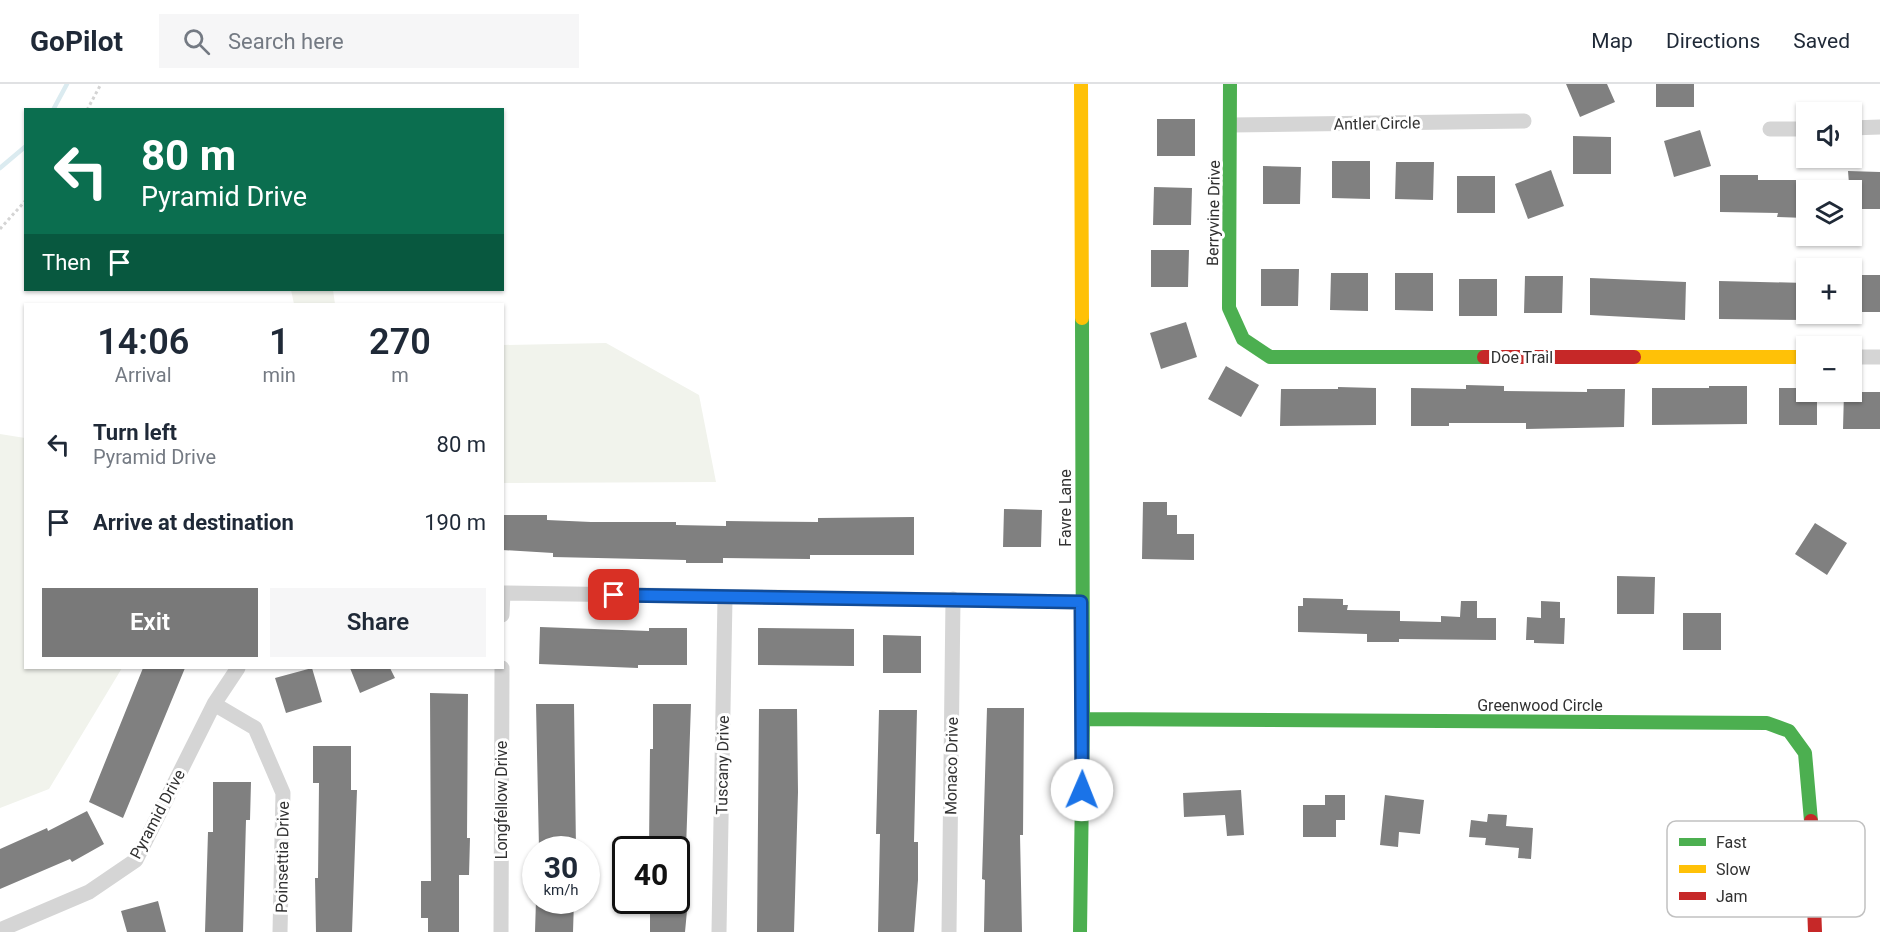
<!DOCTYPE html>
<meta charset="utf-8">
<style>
:root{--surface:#fff;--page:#f6f6f7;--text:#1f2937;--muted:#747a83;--line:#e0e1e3;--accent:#797979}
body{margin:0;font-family:Roboto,sans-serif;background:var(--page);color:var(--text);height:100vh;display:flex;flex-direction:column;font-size:22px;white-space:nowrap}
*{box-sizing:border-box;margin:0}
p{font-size:20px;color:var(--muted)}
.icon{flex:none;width:33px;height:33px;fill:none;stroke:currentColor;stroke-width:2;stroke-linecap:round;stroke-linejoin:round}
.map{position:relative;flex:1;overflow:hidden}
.panel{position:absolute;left:24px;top:219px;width:480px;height:366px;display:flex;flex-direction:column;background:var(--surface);border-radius:0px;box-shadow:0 2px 4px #0004}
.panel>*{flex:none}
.hud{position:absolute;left:24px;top:24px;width:480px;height:183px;border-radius:0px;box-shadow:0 2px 4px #0004;background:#0b6e4f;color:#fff;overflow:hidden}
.tools{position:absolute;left:1796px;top:18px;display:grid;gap:12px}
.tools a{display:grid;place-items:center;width:66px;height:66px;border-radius:0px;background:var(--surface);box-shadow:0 2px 4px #0004;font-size:30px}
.speed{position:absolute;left:522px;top:752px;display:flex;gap:12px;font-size:30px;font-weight:700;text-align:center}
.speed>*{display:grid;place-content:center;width:78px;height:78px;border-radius:50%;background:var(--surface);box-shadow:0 2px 4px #0004;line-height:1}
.speed small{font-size:15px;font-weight:400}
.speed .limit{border:3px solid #111;border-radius:9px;background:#fff;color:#111}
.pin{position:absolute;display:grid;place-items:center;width:51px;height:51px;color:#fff;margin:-26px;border-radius:12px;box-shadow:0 3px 9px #0006}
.me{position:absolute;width:66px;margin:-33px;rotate:1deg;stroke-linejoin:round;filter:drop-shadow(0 0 4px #0008)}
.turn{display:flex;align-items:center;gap:21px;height:126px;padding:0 18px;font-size:27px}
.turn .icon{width:78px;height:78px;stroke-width:2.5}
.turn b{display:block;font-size:42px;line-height:51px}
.then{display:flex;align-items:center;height:57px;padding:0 18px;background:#0003;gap:12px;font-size:22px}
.eta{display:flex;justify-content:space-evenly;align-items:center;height:102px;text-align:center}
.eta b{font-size:36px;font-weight:600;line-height:42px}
.button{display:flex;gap:12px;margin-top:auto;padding:12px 18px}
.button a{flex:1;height:69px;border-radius:0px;background:var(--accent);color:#fff;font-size:24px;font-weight:600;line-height:69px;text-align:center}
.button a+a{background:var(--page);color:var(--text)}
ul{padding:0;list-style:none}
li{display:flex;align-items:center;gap:18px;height:78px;padding:0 18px}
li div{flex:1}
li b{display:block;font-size:22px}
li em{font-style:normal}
header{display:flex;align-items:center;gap:36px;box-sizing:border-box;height:84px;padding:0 30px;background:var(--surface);border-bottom:2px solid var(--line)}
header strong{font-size:28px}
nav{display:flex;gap:33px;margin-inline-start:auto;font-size:21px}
.search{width:420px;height:54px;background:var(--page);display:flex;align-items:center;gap:15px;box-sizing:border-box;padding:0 21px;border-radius:0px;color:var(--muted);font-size:22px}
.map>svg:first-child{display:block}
.green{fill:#f1f3ec}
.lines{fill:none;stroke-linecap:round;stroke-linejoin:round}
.stream{stroke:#dbebf0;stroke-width:4.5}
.building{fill:#808080}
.path{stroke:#d4d4d4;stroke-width:3;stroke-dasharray:3 3;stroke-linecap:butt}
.street{stroke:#d5d5d5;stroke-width:15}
.fast{stroke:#4caf50;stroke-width:14}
.slow{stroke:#ffc107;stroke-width:14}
.jam{stroke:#c62828;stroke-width:14}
.route-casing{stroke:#114b97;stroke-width:15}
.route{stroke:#1a73e8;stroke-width:10}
.labels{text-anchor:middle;stroke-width:6;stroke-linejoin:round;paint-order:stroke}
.street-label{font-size:16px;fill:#313131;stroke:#fff}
.key{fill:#fff;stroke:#c1c1c1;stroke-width:1.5}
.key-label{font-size:16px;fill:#313131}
</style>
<header>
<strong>GoPilot</strong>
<div class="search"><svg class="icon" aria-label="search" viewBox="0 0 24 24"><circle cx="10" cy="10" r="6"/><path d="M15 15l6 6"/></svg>Search here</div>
<nav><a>Map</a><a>Directions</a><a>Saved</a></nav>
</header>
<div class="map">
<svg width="1880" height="848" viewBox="0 0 1880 848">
<rect width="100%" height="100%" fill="#fff"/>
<path class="green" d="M291,206H333L335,220H294Z
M606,259L699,311L716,398L503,399V261Z
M0,350L25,354L26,584H122L49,705L0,724Z"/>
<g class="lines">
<path class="stream" d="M53,26L67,0
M0,84L26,62"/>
</g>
<path class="building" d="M1566,0H1607L1615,18L1580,33Z
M1656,0H1694V23H1656Z
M1157,35H1195V72H1157Z
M1700,46L1711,82L1674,93L1664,57Z
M1573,52L1611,53V90H1573Z
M1332,77H1370V115L1332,114Z
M1396,78H1434L1433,116L1395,115Z
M1263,82L1301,83L1300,120H1263Z
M1551,86L1564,122L1528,135L1515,100Z
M1848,87L1880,88V125H1851Z
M1720,91H1758V96H1806V134L1777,133L1778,129L1720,128Z
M1457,92H1495V129H1457Z
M1154,103L1192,104L1191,141H1153Z
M1151,166H1189L1188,203H1151Z
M1261,185H1299L1298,222H1261Z
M1331,189H1368V227L1330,226Z
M1395,189H1433V227L1395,226Z
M1851,191H1880V228H1851Z
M1525,192H1563L1562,229H1524Z
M1590,194L1686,198L1685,236L1590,231Z
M1459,195H1497V232H1459Z
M1719,197L1806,199V236L1719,235Z
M1186,238L1197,273L1161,285L1150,249Z
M1226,282L1259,301L1241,333L1208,315Z
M1466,301L1504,302V307L1587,308V305H1625L1624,343L1526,345V339H1449V342H1411V304L1466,305Z
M1709,302H1747V340L1652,341V304H1709Z
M1338,303L1376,304V341L1280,342L1281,305H1338Z
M1779,304H1806V308H1817V341H1779Z
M1844,308H1880V345H1843Z
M1143,418H1167V431H1177V450H1194V476L1142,475Z
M1004,425L1042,426L1041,463H1003Z
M502,431H547V436L591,438H676V441L726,442V437L818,438V434L914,433V471H810V475L723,474V479H686V476L553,473V469L502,466Z
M1815,439L1847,459L1827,491L1795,470Z
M1617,492L1655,493L1654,530H1617Z
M1303,514L1343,515V521H1348L1347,526L1400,527V537L1441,538V532L1460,533L1461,517H1477V534H1496V556L1399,555V558H1367V550L1298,548V522H1303Z
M1541,517L1560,518V534H1565L1564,560L1534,559V556H1526L1527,533L1541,534Z
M1683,529H1721V566H1683Z
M540,543L649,547V544H687V581H638V584L539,580Z
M758,544L854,545V582L758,581Z
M883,551L921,552V589H883Z
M143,584H185L123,734L89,718Z
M312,584L322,618L286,629L275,594Z
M350,584H390L395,594L360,609Z
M430,609L468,610L467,754H470L469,791H459V848H428V834H421V797H431Z
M536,620H574L576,765H539Z
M653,620H691L686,765H649L650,665H653Z
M987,624H1024L1023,751H1020L1022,848H984L985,796L982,795Z
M759,625H797L798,708L794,848H757Z
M879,626H917L914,758H918V796L914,848H878L880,750H876Z
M313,662H351V706H357L352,848H316L315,794H318L319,699H313Z
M213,698H251L250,736H246L243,848H205L208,748H213Z
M1241,706L1244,751L1227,752L1225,731L1184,733L1183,709Z
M1325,711H1345V736H1336V753H1303V721H1325Z
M1385,711L1424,716L1420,750L1399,748L1398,763L1380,761Z
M87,727L104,760L72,778L70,775L0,805V765L47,744L48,747Z
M1488,730L1507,731L1506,742L1533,744L1531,775L1518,774L1519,764L1485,761L1486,754L1469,753L1471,736L1487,738Z
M536,816H574L573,848H535Z
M650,816H688L685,848H650Z
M158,817L166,848H127L121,827Z"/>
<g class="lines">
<path class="path" d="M87,26L101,0
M0,145L26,116"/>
<path class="street" d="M1231,41L1524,37
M1851,44L1880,43
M1770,45H1806
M1851,273H1880
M502,509L1081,518
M502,531L503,509
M214,620L255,644L283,709L280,848
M0,846L89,808L136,776L214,620L238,584
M501,848L502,584
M719,848L725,514
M949,848L953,515"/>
<path class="fast" d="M1230,0L1229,224L1243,255L1270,273H1484
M1083,635L1767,639L1789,647L1805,669L1811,737
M1080,848L1083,635L1082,234"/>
<path class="slow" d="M1081,0L1082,234
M1634,273H1806"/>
<path class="jam" d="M1484,273H1634
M1811,737L1815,848"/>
</g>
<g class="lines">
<g class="route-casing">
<path id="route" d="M614,511L1081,518L1082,706"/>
</g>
<use href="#route" class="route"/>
</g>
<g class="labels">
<g class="street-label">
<text transform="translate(1377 39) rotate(-1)" y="6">Antler Circle</text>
<text transform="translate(1213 129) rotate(-89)" y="6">Berryvine Drive</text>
<text x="1522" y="279">Doe Trail</text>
<text transform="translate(1065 424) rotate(-90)" y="6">Favre Lane</text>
<text x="1540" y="627">Greenwood Circle</text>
<text transform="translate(722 681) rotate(-89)" y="6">Tuscany Drive</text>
<text transform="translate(951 682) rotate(-89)" y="6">Monaco Drive</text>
<text transform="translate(501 716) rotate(-90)" y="6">Longfellow Drive</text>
<text transform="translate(157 730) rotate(-62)" y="6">Pyramid Drive</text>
<text transform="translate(282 773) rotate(-89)" y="6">Poinsettia Drive</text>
</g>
</g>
<rect x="1667" y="737" width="198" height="96" rx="9" class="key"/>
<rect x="1679" y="754" width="27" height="8" fill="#4caf50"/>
<rect x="1679" y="781" width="27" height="8" fill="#ffc107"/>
<rect x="1679" y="808" width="27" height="8" fill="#c62828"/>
<g class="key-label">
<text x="1716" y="764">Fast</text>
<text x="1716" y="791">Slow</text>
<text x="1716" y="818">Jam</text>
</g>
</svg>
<div class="tools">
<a><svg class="icon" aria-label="sound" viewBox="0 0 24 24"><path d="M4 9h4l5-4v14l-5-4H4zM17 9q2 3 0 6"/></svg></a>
<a><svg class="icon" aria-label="layers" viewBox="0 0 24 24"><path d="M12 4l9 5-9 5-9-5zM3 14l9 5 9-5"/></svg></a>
<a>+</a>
<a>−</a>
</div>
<div class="speed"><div>30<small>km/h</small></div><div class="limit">40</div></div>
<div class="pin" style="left:614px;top:511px;background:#d93025"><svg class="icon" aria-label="arrive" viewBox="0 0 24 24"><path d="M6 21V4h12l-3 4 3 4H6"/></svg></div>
<svg class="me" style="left:1082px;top:706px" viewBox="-20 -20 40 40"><circle r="19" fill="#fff"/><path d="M0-13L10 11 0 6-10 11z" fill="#1a73e8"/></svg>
<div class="hud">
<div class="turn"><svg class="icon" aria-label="left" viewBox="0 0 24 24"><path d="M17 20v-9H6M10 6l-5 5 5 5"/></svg><div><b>80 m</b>Pyramid Drive</div></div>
<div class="then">Then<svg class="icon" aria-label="arrive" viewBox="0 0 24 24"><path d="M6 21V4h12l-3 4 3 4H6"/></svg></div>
</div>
<section class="panel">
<div class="eta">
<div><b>14:06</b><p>Arrival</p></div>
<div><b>1</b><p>min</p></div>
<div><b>270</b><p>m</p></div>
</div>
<ul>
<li><svg class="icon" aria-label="left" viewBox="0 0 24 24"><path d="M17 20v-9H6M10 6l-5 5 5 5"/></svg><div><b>Turn left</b><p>Pyramid Drive</p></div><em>80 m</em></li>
<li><svg class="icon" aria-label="arrive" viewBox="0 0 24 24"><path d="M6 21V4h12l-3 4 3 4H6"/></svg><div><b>Arrive at destination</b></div><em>190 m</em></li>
</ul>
<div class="button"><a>Exit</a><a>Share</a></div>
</section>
</div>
